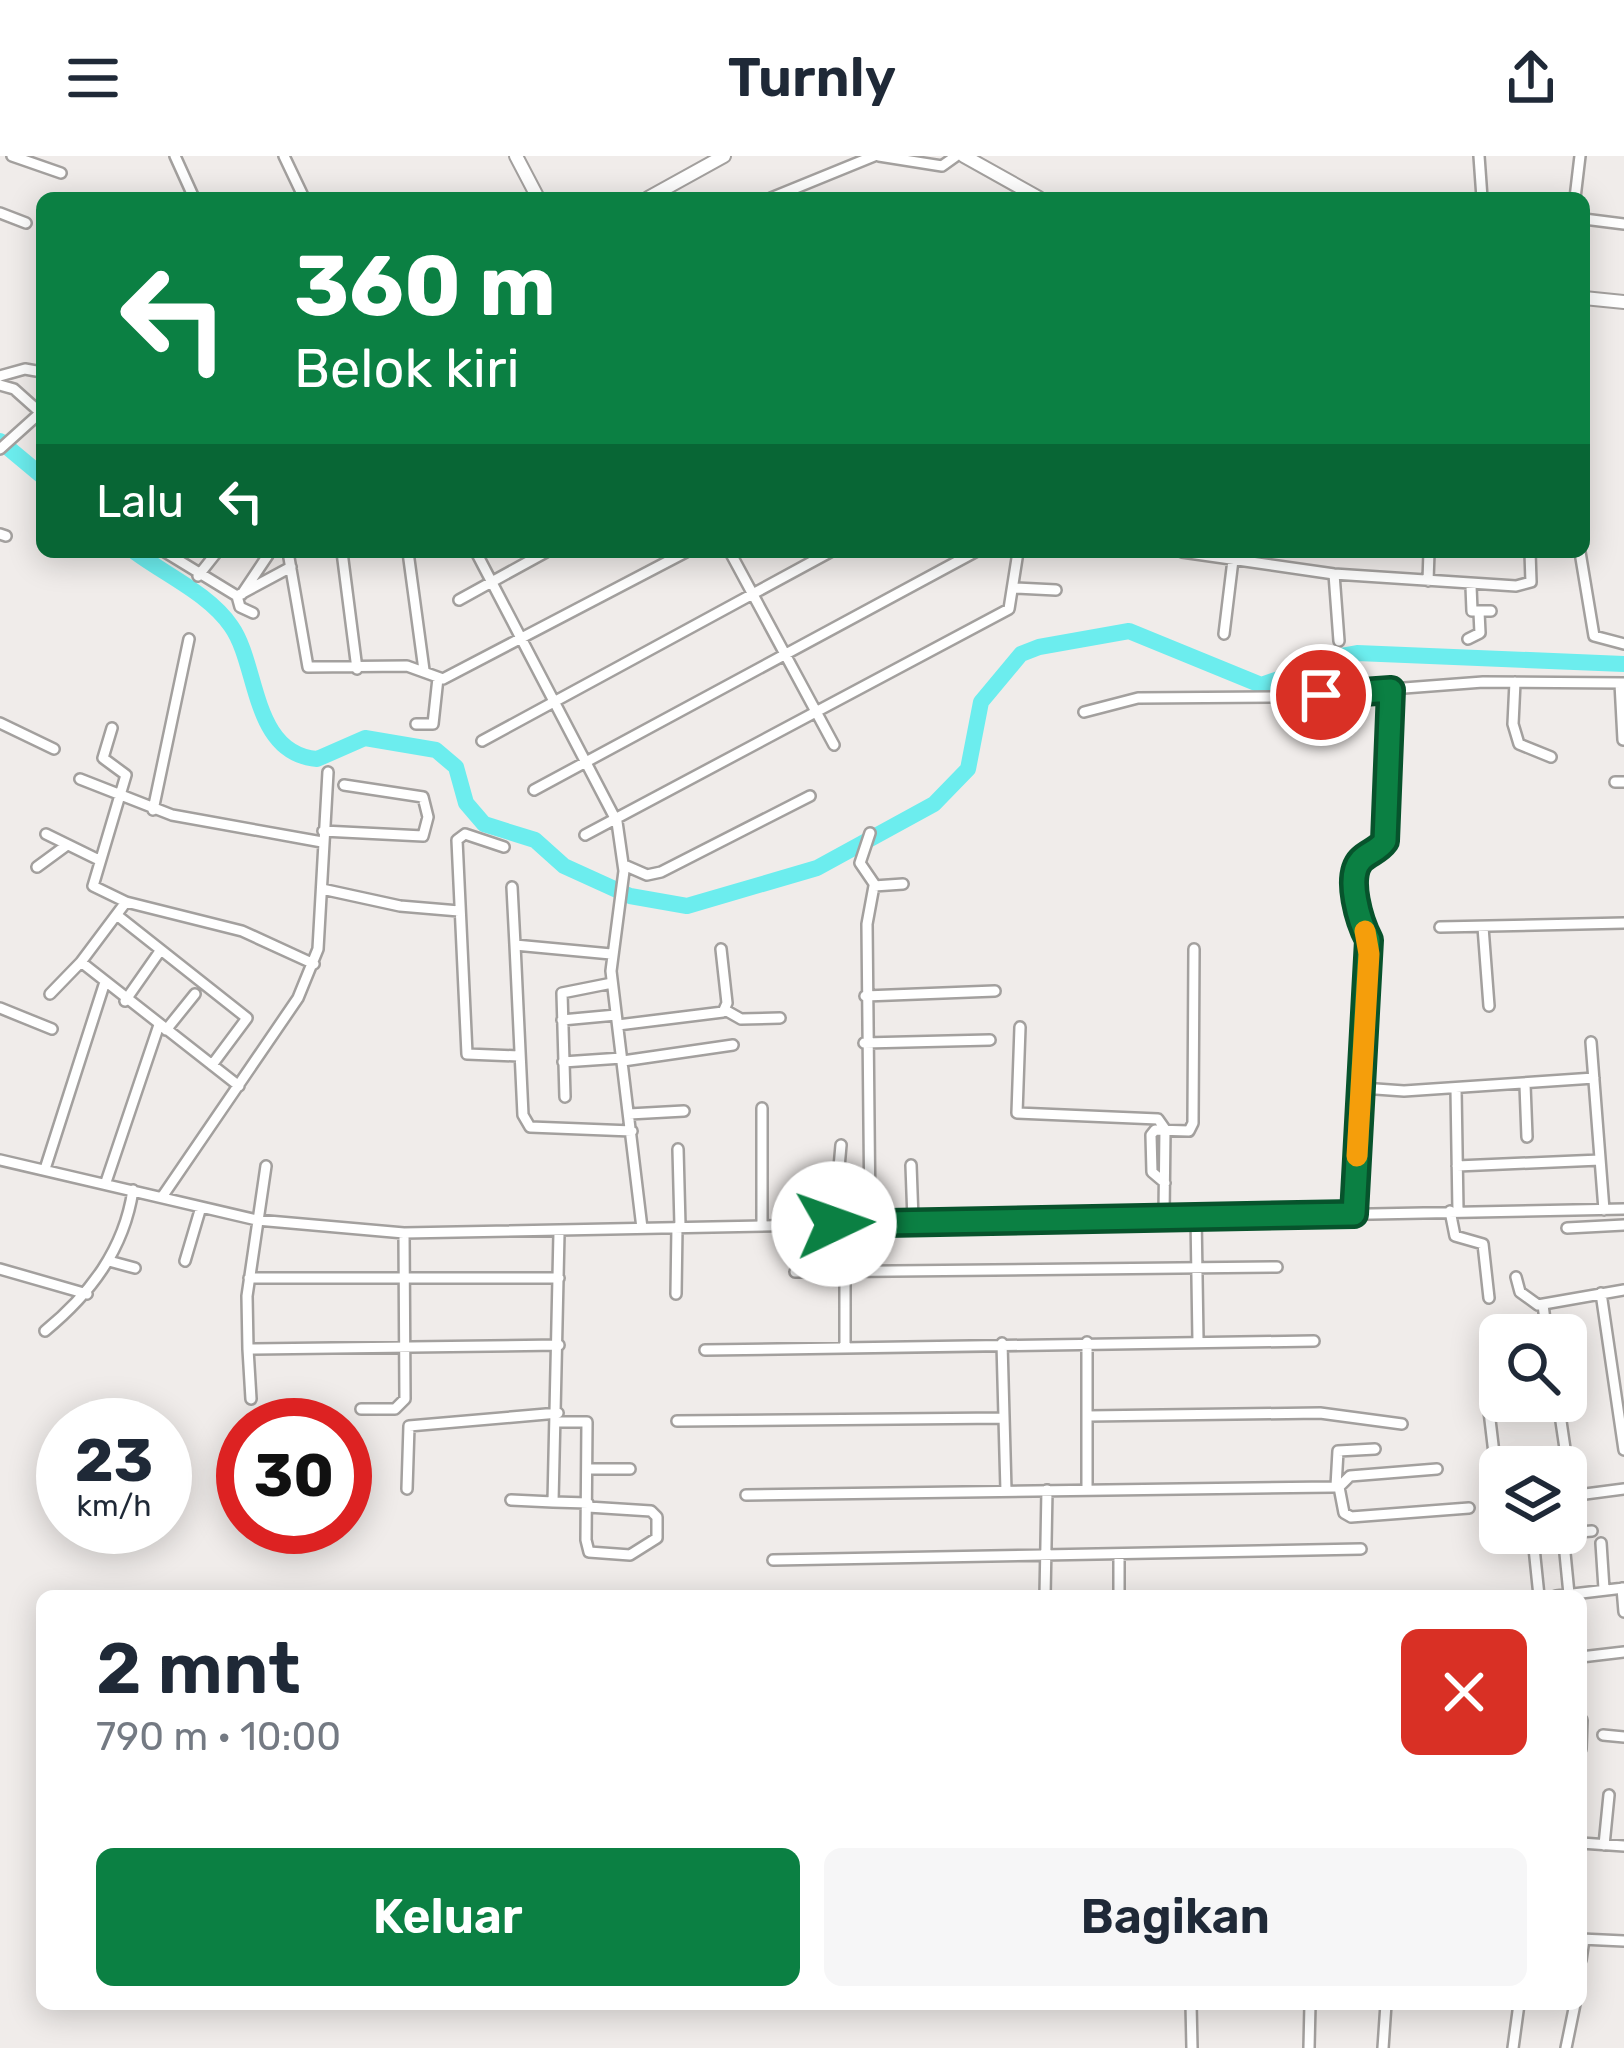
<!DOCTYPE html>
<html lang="id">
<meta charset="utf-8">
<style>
:root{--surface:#fff;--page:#f6f6f7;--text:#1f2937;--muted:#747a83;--accent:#0b8043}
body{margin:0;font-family:Rubik,sans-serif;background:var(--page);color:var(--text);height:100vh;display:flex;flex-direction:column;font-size:45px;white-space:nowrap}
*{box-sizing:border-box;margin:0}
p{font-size:39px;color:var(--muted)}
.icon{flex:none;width:66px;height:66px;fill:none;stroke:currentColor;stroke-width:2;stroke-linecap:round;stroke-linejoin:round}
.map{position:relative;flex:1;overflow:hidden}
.panel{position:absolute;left:36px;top:1434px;width:1551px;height:420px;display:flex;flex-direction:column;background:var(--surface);border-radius:18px;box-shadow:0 6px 30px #0003}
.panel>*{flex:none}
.hud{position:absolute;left:36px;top:36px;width:1554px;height:366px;border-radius:18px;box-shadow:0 6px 30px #0003;background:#0b8043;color:#fff;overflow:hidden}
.tools{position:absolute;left:1479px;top:1158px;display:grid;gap:24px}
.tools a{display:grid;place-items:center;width:108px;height:108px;border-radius:18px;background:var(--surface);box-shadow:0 6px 30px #0003;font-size:60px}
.speed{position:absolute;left:36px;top:1242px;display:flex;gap:24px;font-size:60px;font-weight:700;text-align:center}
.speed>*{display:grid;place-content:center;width:156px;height:156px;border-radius:50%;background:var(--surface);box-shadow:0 6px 30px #0003;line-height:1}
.speed small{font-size:30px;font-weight:400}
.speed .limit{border:18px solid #d22;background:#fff;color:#111}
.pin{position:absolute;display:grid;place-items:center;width:102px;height:102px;color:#fff;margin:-51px;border:6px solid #fff;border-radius:50%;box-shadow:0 3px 12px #0007}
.me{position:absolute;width:132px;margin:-66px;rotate:87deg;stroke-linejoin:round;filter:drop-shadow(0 0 9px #0008)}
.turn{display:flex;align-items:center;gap:42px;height:252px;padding:0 60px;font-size:54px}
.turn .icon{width:156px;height:156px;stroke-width:2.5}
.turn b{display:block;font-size:84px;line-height:102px}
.then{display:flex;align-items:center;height:114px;padding:0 60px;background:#0003;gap:24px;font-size:45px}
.round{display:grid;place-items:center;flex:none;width:126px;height:126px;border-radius:18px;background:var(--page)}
.overview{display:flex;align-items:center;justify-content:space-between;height:204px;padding:0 60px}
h1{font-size:72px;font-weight:600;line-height:90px}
.cta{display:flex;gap:24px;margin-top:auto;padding:24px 60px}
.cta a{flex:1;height:138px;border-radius:18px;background:var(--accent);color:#fff;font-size:48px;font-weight:600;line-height:138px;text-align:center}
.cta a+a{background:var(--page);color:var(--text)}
header{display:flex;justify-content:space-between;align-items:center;height:156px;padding:0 60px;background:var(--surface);font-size:54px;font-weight:600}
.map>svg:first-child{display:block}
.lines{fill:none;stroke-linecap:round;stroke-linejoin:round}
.river{stroke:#6cedee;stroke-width:16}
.minor-casing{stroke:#a3a09e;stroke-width:14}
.tertiary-casing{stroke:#a3a09e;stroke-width:16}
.minor{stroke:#fff;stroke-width:9}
.tertiary{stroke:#fff;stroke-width:12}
.route-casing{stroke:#07532c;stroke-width:30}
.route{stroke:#0b8043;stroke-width:21}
.slow{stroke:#f59e0b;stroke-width:21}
</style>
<header><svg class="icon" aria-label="menu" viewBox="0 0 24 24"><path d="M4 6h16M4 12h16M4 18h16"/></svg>Turnly<svg class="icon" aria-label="share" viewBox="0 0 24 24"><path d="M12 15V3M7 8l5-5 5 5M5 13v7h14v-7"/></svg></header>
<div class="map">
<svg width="1624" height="1892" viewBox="0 0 1624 1892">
<rect width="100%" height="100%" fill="#f0ecea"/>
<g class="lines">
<path class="river" d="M0,285L42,320
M135,396C166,419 209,438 231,470C259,509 251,597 317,603L365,582L436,594L456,611L466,647L484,668L535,684L564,710L630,740L687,750L817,712L934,648L968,613L981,546L1021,498L1039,491L1129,475L1261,529L1293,518L1307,506L1357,497L1624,508"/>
<g class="minor-casing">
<path id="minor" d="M12,0L61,17
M175,0L194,42
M284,0L304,42
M879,0L942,10L956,0
M1479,0L1482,42
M771,42L874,0
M1575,42L1580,0
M0,57L26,67
M1584,63L1624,68
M0,220L25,213L42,216
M0,229L14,233L42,258
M0,293L40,257
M0,378L6,380
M165,396L237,440L291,411
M288,396L308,511L407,510L443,523L686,396
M342,396L357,513
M408,396L424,514
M476,396L617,666L624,715L611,815L642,1072
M730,396L834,589
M1182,396L1334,418L1516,430L1531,426L1530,396
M1580,396L1594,480L1624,488
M1334,418L1339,485
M198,420L217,396
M1428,425L1429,396
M1471,430L1472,455H1491
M1015,432L1056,434
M242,438L268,399
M237,440L240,451L253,457
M459,444L546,396
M1224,478L1233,404
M1468,483L1480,477L1479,456
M1515,526L1513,568L1519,588L1551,601
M1620,527L1623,584
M1084,556L1138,542L1286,541L1483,526L1624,527
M0,567L54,593
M416,568H433L438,522
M112,572L103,602L126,619L93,730L126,746L242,775L314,808
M482,585L830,396
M80,623L172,659L322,686
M1615,626H1624
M534,634L975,396
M153,654L189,483
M323,675L423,680L428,661L423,641L344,629
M870,677L860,707L875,729
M46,678L97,703
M585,679L1009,453L1018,396
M504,691L465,678L457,684L467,898L519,900
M624,709L647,719L661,716L810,640
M37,711L67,689
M512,731L515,789
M322,733L400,750L459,755
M126,746L81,806L239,930
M118,760L247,862L212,909
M1440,771L1624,767
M1483,771L1489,850
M611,798L515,789L523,959L530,971L632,975
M50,838L81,806
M865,840L995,835
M125,845L160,795
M0,852L52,873
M725,854L741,863L780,862
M562,864L616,859
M618,869L723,856L727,847L721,793
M1020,871L1017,957L1158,963L1165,973L1164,1059
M166,874L195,838
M1591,886L1604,1054
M864,887L990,884
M623,905L733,889
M563,906L622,902
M1525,929L1527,981
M1362,932L1404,935L1594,922
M1456,933L1458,1055
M565,941L562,837L612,827
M629,958L684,955
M678,993L680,1070
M0,1004L257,1064L404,1077L1624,1053
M911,1009L913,1064
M266,1010L247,1140L248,1193L559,1189
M1457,1010L1600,1004
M45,1013L104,829
M106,1026L159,869
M1165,1027L1152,1016L1151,979L1155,974L1189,975L1193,967L1194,793
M162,1041L298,842L318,793L328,616
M1450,1055L1455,1080L1483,1088L1489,1142
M1353,1058L1369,784C1360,767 1344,721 1361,704C1369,696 1378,695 1385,685L1391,534
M1196,1059L1198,1184
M870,1065L867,768L874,730L903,728
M834,1068L841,989
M762,1069V952
M1567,1072L1624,1069
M559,1077L553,1346L588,1347
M109,1105L135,1112
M185,1105L201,1051
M0,1113L87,1138
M795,1116L1277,1111
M1516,1121L1520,1136L1538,1149L1624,1134
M249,1122H559
M1601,1137L1624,1294
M676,1138L677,1071
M1543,1149L1547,1179
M45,1175C90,1138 124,1094 133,1034
M1087,1186V1332
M1002,1187L1006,1335
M845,1191V1068
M248,1193L251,1243
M705,1194L1314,1185
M1486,1230L1500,1348
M1558,1245L1572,1340
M361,1253H395L405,1243L404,1077
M1088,1260L1320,1257L1402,1268
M677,1265L1004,1262
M558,1266H587L586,1384L589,1396L630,1399L657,1382V1361L651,1355L588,1351
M587,1313H630
M1336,1330L1338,1295L1375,1293
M1339,1331L1350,1320L1437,1313
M407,1333L409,1270L558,1257
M746,1339L1333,1331H1339L1344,1357L1351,1361L1469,1352
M1570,1340L1624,1333
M511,1344L553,1346
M1563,1377L1569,1438
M1566,1377L1592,1375
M1533,1382L1539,1440
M1510,1386L1564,1377
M1601,1387L1604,1433
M1119,1398V1440
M773,1404L1361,1393
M1622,1432L1624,1456
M1045,1440L1047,1334
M1556,1440L1624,1432
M1581,1501L1624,1496
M1603,1579L1624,1581
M1581,1593L1582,1564
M1581,1687L1624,1690
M1604,1689L1609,1639
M1581,1783L1624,1785
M1581,1804L1584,1783
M1191,1848L1192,1892
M1309,1892L1310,1848
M1383,1892L1386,1848
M1513,1892L1519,1848
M1566,1892L1575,1848"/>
</g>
<g class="tertiary-casing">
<path id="tertiary" d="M516,0L538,42
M964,0L1039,42
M648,42L724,0
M1584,142L1624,146"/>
</g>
<use href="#minor" class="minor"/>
<use href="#tertiary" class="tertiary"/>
</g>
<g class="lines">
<g class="route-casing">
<path id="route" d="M834,1068L1354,1058L1369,784C1360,767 1345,721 1361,704C1369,696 1378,695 1385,685L1391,534L1321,539"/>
</g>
<use href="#route" class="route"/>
<path class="slow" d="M1357,1000L1369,798L1365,775"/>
</g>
</svg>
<div class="tools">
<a><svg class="icon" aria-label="search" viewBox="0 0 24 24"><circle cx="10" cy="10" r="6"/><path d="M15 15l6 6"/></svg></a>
<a><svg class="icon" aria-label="layers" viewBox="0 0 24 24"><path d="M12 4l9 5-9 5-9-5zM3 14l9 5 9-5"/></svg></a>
</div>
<div class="speed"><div>23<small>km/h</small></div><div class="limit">30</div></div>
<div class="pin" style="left:1321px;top:539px;background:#d93025"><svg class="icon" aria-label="arrive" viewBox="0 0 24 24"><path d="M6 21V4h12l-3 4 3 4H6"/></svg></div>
<svg class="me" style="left:834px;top:1068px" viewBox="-20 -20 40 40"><circle r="19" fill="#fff"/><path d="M0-13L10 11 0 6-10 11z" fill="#0b8043"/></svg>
<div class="hud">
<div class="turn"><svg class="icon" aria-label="left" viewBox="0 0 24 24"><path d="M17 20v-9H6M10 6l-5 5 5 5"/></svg><div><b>360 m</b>Belok kiri</div></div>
<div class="then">Lalu<svg class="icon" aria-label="left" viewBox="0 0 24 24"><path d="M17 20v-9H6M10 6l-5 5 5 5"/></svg></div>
</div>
<section class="panel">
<div class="overview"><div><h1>2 mnt</h1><p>790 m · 10:00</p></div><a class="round" style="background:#d93025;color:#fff"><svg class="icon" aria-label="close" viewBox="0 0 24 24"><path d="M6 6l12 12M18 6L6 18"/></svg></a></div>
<div class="cta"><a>Keluar</a><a>Bagikan</a></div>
</section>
</div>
